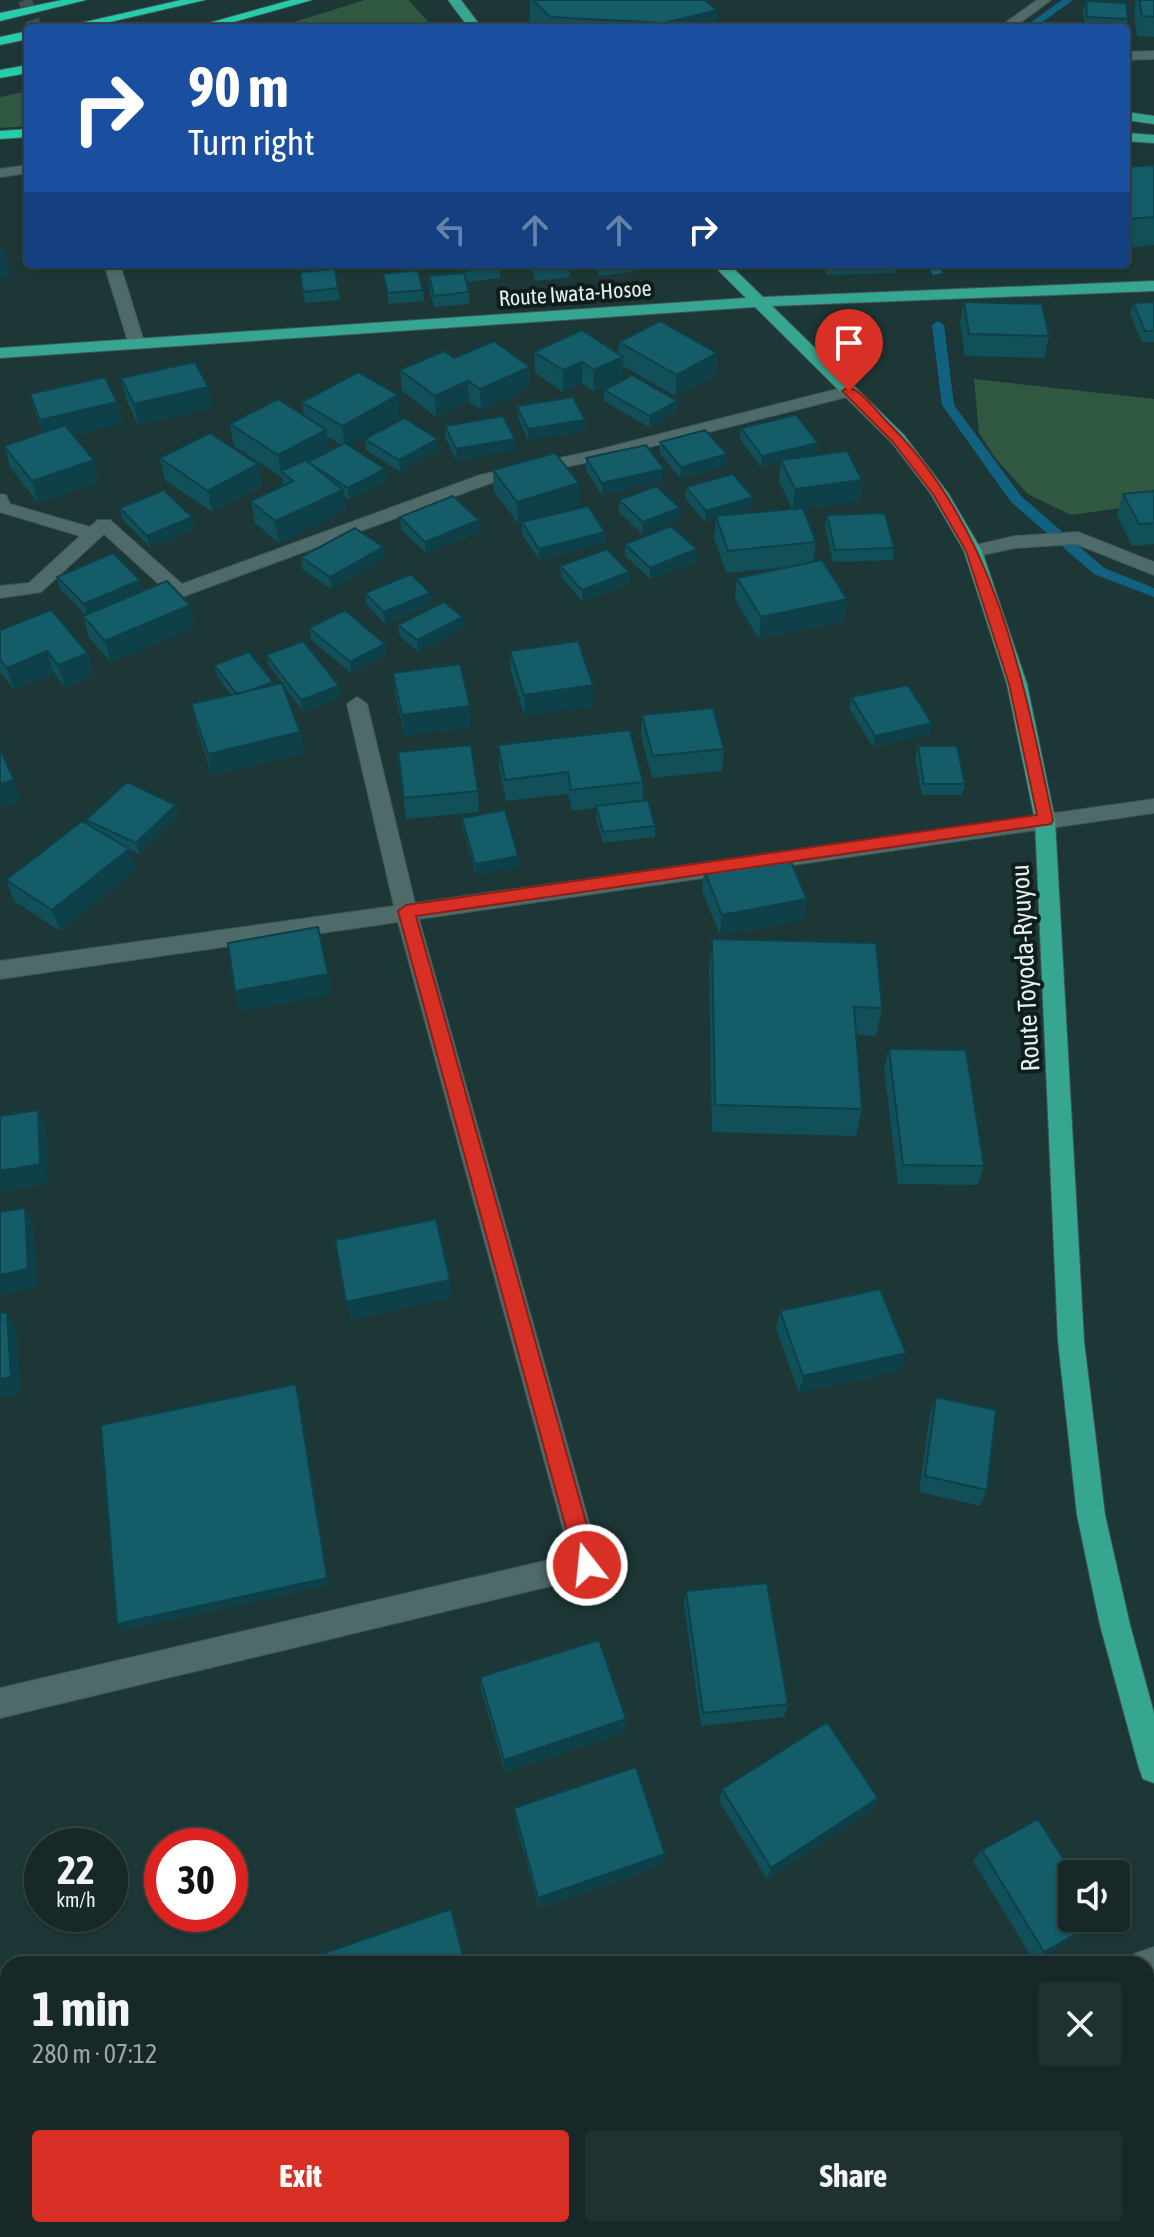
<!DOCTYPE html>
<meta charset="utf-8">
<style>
:root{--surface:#162928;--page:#1f3130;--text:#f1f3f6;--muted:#9ea6a8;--line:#354545;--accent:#d93025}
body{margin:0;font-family:"Asap Condensed",sans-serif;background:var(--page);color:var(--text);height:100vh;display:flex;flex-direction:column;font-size:30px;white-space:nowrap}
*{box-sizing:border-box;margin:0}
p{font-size:26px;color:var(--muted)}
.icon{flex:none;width:44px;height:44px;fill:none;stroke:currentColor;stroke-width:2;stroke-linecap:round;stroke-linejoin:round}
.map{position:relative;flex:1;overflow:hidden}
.details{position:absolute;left:0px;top:1956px;width:1154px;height:282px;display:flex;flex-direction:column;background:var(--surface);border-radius:24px 24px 0 0;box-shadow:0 2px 6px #0004,0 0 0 2px var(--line)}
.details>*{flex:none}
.hud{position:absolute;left:24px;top:24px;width:1106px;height:244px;border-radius:8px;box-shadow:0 2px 6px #0004,0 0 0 2px var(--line);background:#1a4fa0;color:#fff;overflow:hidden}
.fabs{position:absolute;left:1058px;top:1860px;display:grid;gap:16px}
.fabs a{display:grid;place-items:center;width:72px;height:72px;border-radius:8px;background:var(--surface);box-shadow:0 2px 6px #0004,0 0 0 2px var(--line);font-size:40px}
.speed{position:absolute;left:24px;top:1828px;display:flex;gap:16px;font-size:40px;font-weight:700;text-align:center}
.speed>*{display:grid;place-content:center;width:104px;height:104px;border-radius:50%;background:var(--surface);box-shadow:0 2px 6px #0004,0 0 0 2px var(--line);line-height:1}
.speed small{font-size:20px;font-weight:400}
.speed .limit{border:12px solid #d22;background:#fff;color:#111}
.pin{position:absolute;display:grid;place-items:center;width:68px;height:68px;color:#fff;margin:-82px -34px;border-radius:50% 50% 50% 0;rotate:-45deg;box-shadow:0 0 8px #0007}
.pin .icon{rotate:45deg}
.me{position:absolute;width:88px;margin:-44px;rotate:344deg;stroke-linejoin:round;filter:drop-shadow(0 0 6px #0008)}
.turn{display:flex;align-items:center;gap:28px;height:168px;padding:0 32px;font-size:36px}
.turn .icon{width:104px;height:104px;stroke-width:2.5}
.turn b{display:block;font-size:56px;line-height:68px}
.lanes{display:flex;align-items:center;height:76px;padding:0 32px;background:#0003;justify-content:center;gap:40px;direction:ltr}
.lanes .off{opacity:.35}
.round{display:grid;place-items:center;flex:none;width:84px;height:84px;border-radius:8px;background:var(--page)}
.summary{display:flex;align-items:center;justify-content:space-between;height:136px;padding:0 32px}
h1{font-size:48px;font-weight:700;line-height:60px}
.cta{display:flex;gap:16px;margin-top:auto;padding:16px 32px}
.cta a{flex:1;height:92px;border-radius:8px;background:var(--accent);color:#fff;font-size:32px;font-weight:700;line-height:92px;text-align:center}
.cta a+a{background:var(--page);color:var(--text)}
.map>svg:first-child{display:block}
.green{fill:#315941}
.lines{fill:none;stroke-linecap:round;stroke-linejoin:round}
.stream{fill:#116281;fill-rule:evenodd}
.minor-tunnel{stroke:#3b5352;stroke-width:14;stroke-dasharray:14 7;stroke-linecap:butt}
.minor-casing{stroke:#3e5555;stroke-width:2}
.major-casing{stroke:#3e5555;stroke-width:2}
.highway-casing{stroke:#3e5555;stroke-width:2}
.minor{fill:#4f6b69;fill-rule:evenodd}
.major{fill:#37a691;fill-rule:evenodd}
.highway{fill:#27cdab;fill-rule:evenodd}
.wall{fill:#114f59;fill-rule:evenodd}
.shaded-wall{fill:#0e4049}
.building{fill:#145c68;stroke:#0e4049;stroke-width:2}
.route{fill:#d93025;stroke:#8d1f18;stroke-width:2}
.labels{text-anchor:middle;stroke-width:8;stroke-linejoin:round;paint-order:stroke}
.far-street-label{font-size:22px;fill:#e2f2f1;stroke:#111c1c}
.street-label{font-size:26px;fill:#e2f2f1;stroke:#111c1c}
</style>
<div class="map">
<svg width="1154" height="2237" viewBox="0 0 1154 2237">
<rect width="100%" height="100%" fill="#1d3736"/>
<path class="green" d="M365,0H408L434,28H275Z
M28,91V126L0,128V97Z
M974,379L1154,399V503L1071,515L1028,494L996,459L979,433Z"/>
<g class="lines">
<path class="stream" d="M1062,0H1073L1034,28H1023Z
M926,264H938L943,273L933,275Z
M938,321L944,325L954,405L1021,496L1104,568L1154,588V597L1094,574L1011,502L942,405L932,325Z"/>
<path class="minor-tunnel" d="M25,0L35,28"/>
<g class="minor-casing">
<path id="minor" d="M1037,0H1051L1013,28H998Z
M1154,51V59L1126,60V52Z
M28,165V173L0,177V169Z
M104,264H120L145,345L143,348H131L129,345Z
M849,386L855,387L857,391L855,395L598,460L491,483L179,598L172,596L104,534L41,592L0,598V586L29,583L80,536L0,512V494L6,495L10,504L90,527L98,520H110L182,584L480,475L597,450Z
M1078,532L1154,562V575L1076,544L1015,548L973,557L964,551L967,547L1015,536Z
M357,697L367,704L415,903L1154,799V813L419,919L601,1565L597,1575L0,1718V1688L570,1555L398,922L0,979V961L394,906L347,704Z
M1154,1947V1979L1146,1982V1964H1131L1134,1954Z
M629,2230H672L669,2237H626Z"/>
</g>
<g class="major-casing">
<path id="major" d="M448,0H461L482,28H469Z
M1126,112L1154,116V124L1126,120Z
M1126,133L1154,135V143L1126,141Z
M712,264H729L763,297L1154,281V291L772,306L904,435L948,493L982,551L1027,684L1055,820L1084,1341L1105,1515L1130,1625L1154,1713V1783L1143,1779L1139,1768L1100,1625L1077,1515L1058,1341L1035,820L1007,684L964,551L931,494L892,443L755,307L0,358V348L746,298Z"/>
</g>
<g class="highway-casing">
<path id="highway" d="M62,0H86L0,21V13Z
M181,0H205L84,28H59Z
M291,0H312L212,28H191Z
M28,31V39L0,45V37Z
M28,65V73L0,78V70Z
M28,129V137L0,139V131Z"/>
</g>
<use href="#minor" class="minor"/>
<use href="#major" class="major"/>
<use href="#highway" class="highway"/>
</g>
<path class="wall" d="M530,0H705L716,28H534L530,24Z
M1136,0H1154V37L1137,36L1134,11Z
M1086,1L1128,19L1126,28L1085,27L1083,11Z
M1154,165V245L1126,248V167Z
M461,264H499L500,278L466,282L469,292L470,304L434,307L429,287V276L463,273Z
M530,264H569L570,277L535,281Z
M595,264H633V272L599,276Z
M824,264H897L895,273L827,275Z
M300,272L338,288L340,300L305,303Z
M383,274L423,290L424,301L389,304Z
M964,302L1049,336L1044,358L965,356L960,323Z
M1154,302V342H1142L1130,314L1133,303Z
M619,342L717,353L716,375L675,396L623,366L622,378L594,391L582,383L563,392L535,373L534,352L618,354Z
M454,358L530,388L481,410L469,402L436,417L402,391L400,370Z
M121,378L212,408L138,425L126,399Z
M604,390L677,401L676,412L649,427L604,401Z
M30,394L122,424L73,435L99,482L38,503L10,467L4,446L43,432L36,415Z
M302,402L400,417L348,445L386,480L349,500L344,496L346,511L279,543L255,523L251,501L283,486L282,477L234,446L230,424L304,416ZM327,436L341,445L329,451Z
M517,406L585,431L528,440L518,417Z
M445,426L515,439V450L457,461L445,437Z
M741,428L816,454L805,457L862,480L859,501L803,509L816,542L813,562L844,621L759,639L735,599L737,578L796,566L726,573L714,538L716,519L705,522L685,498L686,487L752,508L730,515L792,509L779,481L781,462L761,467L740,439Z
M365,439L439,450L400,472L366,450Z
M660,442L726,466L680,478L660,453Z
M160,458L258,464L261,486L212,512L165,480Z
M586,458L663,481L602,495L586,470Z
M493,470L579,505L518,523L494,492Z
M1154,491V544L1132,546L1117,515L1123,494Z
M619,500L680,519L642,534L619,512Z
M120,508L194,529L150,547L122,519Z
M827,515L894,548L893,560L833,562L825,527Z
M400,517L479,520V532L426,553L401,529Z
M522,522L605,543L539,560L522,534Z
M625,544L697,549V561L650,579L625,556Z
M301,557L385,558L331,589L302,569Z
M560,566L629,572V584L582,601L561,577Z
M57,577L140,580L143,591L195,627L111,662L89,638L83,616L86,615L60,589Z
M365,593L431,604L385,624L366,604Z
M463,617V628L418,652L400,636L398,625Z
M309,628L385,644L386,655L351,673L311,640Z
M0,630L88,653L94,675L65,687L54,673L14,690L0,672Z
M510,651L593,685V706L525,716L511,673Z
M266,655L341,697L303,711L282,684L304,753L212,775L196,725L191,704L231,695L217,676L214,665L273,682V685L282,683L269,666Z
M393,673L472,727L405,736L395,694Z
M851,697L932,723L930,734L873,747L849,708Z
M642,715L724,749L722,771L652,778L641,736Z
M498,745L643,782V800L655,826V837L603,843L596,817V808L572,811L568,794L506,801L499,766Z
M918,746L965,784L962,795H922L915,757Z
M398,752L478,791L479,812L406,819Z
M178,816L139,854L128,849L135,870L60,931L14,901L6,880L88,824L86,820Z
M462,818L518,856L519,867L476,875L463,829Z
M704,870L804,920L720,935L702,891Z
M712,939L882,1008L876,1036L856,1035L862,1109L856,1136L712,1132L709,968Z
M889,1049L984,1166L978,1185L898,1184L884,1069Z
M780,1311L900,1371L799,1393L776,1328Z
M936,1397L987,1490L980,1506L919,1492L930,1414Z
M686,1591L788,1704L784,1717L701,1726L684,1605Z
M480,1677L625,1732L505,1772L481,1690Z
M722,1789L872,1810L767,1879L719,1801Z
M514,1808L663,1865L539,1908L515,1820Z
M982,1850L1091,1928L1034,1961L973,1861Z
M879,2230H1059L1062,2237H881Z"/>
<path class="shaded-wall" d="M717,10L716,28H664V23Z
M3,247L11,276L0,278V248Z
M717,353L716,375L675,396L677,375Z
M623,357L622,378L594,391V370Z
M582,362V383L563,392V370Z
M530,367V388L481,410L480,389Z
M468,381L469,402L436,417L435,396Z
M208,387L212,408L138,425L134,404Z
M398,395L400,417L345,447L342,426Z
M677,401L676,412L649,427L650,416Z
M117,402L122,424L46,441L40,420Z
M585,420V431L528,440V429Z
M326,430L329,451L285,475L281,471L278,455Z
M438,439L439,450L400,472L399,460Z
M515,439V450L457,461L456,449Z
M818,443L816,454L782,462L781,460V462L761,467L762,456Z
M727,454L726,466L680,478L681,467Z
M94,460L99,482L38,503L32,481Z
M258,464L261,486L212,512L208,491Z
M385,469L386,480L349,500L348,488Z
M664,469L663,481L602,495V483Z
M862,480L859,501L793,510L795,489Z
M579,483V505L518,523L517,502Z
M343,490L346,511L279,543L275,521Z
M753,497L752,508L717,519L716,516V519L705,522L706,511Z
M680,508V519L642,534L643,522Z
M192,517L194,529L150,547L147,536Z
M479,520V532L426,553L425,542Z
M605,532V543L539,560V549Z
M383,547L385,558L331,589L330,577Z
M697,549V561L650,579V568Z
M629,572V584L582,601V590Z
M140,580L143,591L87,616L84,604Z
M430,593L431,604L385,624L384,612Z
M847,599L844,621L759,639L761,617Z
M190,605L195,627L111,662L105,641Z
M463,617V628L418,652L417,640Z
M385,644L386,655L351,673L350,662Z
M47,651L54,673L14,690L7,668Z
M88,653L94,675L65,687L58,665Z
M593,685V706L525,716L524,695Z
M339,686L341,697L303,711L301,700Z
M470,706L472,727L405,736L402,715Z
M932,723L930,734L873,747L875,736Z
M300,732L304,753L212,775L208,754Z
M14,780L21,801L0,808V784Z
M176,805L178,816L139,854L136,843Z
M129,849L135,870L60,931L52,910Z
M518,856L519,867L476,875L475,864Z
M807,899L804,920L720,935L722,915Z
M328,974L331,995L240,1011L235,991Z
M38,1110L46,1129L48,1183L0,1192V1171Z
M25,1208L34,1226L37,1287L0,1295V1275Z
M450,1280L452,1298L350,1320L346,1302Z
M7,1312L16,1329L21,1394L0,1398V1379Z
M906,1353L900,1371L799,1393L803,1376Z
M296,1384L299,1393L329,1585L121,1631L117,1624Z
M626,1719L625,1732L505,1772L504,1760Z
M878,1798L872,1810L767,1879L771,1868Z
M665,1854L663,1865L539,1908L538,1898Z
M1102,1919L1091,1928L1034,1961L1044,1952Z
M8,2149V2158L0,2161V2152Z
M435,2230H443L433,2237L429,2234Z"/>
<path class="building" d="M533,0H705L717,10L664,23L550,17Z
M1139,0H1154V17L1142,16Z
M1086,1L1126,3L1128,19L1087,17Z
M1154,165V217L1126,219V167Z
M463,264H499L500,267L465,271Z
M533,264H569L570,266L535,270Z
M335,269L338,288L303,292L300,272Z
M418,270L423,290L388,293L383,274Z
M464,273L469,292L434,296L429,276Z
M964,302L1042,304L1049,336L969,334Z
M1154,302V331H1145L1133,303Z
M660,321L717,353L677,375L619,342Z
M582,330L623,357L594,370L582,362L563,370L534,352Z
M494,341L530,367L480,389L468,381L435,396L400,370L444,351L454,358Z
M195,362L208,387L134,404L121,378Z
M358,372L398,395L342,426L302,402Z
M632,375L677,401L650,416L604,390Z
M105,377L117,402L40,420L30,394Z
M573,397L585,420L528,429L517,406Z
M278,399L326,430L278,455L230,424Z
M796,415L818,443L762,456L741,428Z
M503,416L515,439L456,449L445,426Z
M404,418L438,439L399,460L365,439Z
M65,425L94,460L32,481L4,446Z
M705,430L727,454L681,467L660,442Z
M210,433L258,464L208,491L160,458Z
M345,443L385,469L348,488L308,462Z
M646,445L664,469L602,483L586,458Z
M847,451L862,480L795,489L781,460Z
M555,453L579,483L517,502L493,470Z
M306,460L343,490L275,521L251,501L293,481L281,471Z
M733,474L753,497L706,511L686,487Z
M656,486L680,508L643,522L619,500Z
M164,490L192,517L147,536L120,508Z
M1154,491V523L1139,524L1123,494Z
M453,496L479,520L425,542L400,517Z
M588,506L605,532L539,549L522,522Z
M803,508L816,542L728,551L716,516Z
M885,513L894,548L835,550L827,515Z
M671,526L697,549L650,568L625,544Z
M355,528L383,547L330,577L301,557Z
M607,549L629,572L582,590L560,566Z
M113,553L140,580L84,604L57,577Z
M822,560L847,599L761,617L737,578Z
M411,574L430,593L384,612L365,593Z
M167,581L190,605L105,641L83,616Z
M444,602L463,617L417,640L398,625Z
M51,610L88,653L58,665L47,651L7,668L0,660V630Z
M345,610L385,644L350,662L309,628Z
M303,641L339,686L301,700L266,655Z
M578,641L593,685L524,695L510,651Z
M249,652L273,682L251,690L237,694L214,665Z
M460,664L470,706L402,715L393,673Z
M282,683L300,732L208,754L191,704Z
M908,685L932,723L875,736L851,697Z
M713,708L724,749L653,756L642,715Z
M630,730L643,782L571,790L568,772L505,780L498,745Z
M471,745L478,791L404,798L398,752Z
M918,746H957L965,784H924Z
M0,749L14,780L0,784Z
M127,782L176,805L136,843L86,820Z
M648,800L655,826L603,832L596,806Z
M505,810L518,856L475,864L462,818Z
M82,821L129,849L52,910L6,880Z
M788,855L807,899L722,915L704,870Z
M318,927L328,974L235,991L228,943Z
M712,939L876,943L882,1008L854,1007L862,1109L715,1105Z
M889,1049L966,1050L984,1166L903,1165Z
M38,1110L40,1164L0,1171V1116Z
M25,1208L28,1269L0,1275V1212Z
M436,1219L450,1280L346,1302L335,1240Z
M880,1289L906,1353L803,1376L780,1311Z
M7,1312L11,1377L0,1379V1313Z
M296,1384L327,1578L117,1624L101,1425Z
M936,1397L996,1410L987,1490L925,1476Z
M767,1583L788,1704L703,1713L686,1591Z
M599,1640L626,1719L504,1760L480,1677Z
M827,1722L878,1798L771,1868L722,1789Z
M636,1767L665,1854L538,1898L514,1808Z
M1038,1819L1073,1874H1072V1918L1102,1919L1044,1952L982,1850Z
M451,1909L465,1964H321L319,1955Z
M8,2041V2149L0,2152V2043Z
M887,2230H1059L1062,2237H890Z"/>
<path class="route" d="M849,387C864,393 877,412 889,424C996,529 1023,679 1053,820L1051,824L416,916L598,1565L594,1572L587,1575L579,1572L576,1565L398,911L406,905L1037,815L1009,684L966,551L933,494L893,442L842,391Z"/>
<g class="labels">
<g class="far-street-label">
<text transform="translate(575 293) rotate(-4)" y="8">Route Iwata-Hosoe</text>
</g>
<g class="street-label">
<text transform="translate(1025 968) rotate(-93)" y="9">Route Toyoda-Ryuyou</text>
</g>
</g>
</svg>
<div class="fabs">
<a><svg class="icon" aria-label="sound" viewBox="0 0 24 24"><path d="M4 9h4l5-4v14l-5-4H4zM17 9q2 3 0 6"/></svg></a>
</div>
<div class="speed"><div>22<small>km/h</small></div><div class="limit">30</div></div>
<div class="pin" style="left:849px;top:391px;background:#d93025"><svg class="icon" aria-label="arrive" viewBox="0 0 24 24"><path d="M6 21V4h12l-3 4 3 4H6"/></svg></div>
<svg class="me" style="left:587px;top:1565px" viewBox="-20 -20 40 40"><circle r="17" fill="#d93025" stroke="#fff" stroke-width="3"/><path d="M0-11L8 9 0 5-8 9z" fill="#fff"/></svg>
<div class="hud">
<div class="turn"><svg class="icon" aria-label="right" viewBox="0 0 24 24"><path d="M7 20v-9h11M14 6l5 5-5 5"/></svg><div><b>90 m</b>Turn right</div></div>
<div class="lanes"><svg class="icon off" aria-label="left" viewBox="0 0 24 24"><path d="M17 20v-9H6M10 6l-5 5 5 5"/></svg><svg class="icon off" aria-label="ahead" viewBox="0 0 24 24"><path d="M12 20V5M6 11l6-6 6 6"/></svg><svg class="icon off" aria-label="ahead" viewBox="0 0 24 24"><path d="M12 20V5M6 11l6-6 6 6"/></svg><svg class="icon" aria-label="right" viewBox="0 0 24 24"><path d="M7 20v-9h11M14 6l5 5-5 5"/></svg></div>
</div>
<section class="details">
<div class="summary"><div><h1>1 min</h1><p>280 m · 07:12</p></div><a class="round"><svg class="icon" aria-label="close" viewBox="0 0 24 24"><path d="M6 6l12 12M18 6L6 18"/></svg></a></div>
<div class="cta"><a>Exit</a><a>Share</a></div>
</section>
</div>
